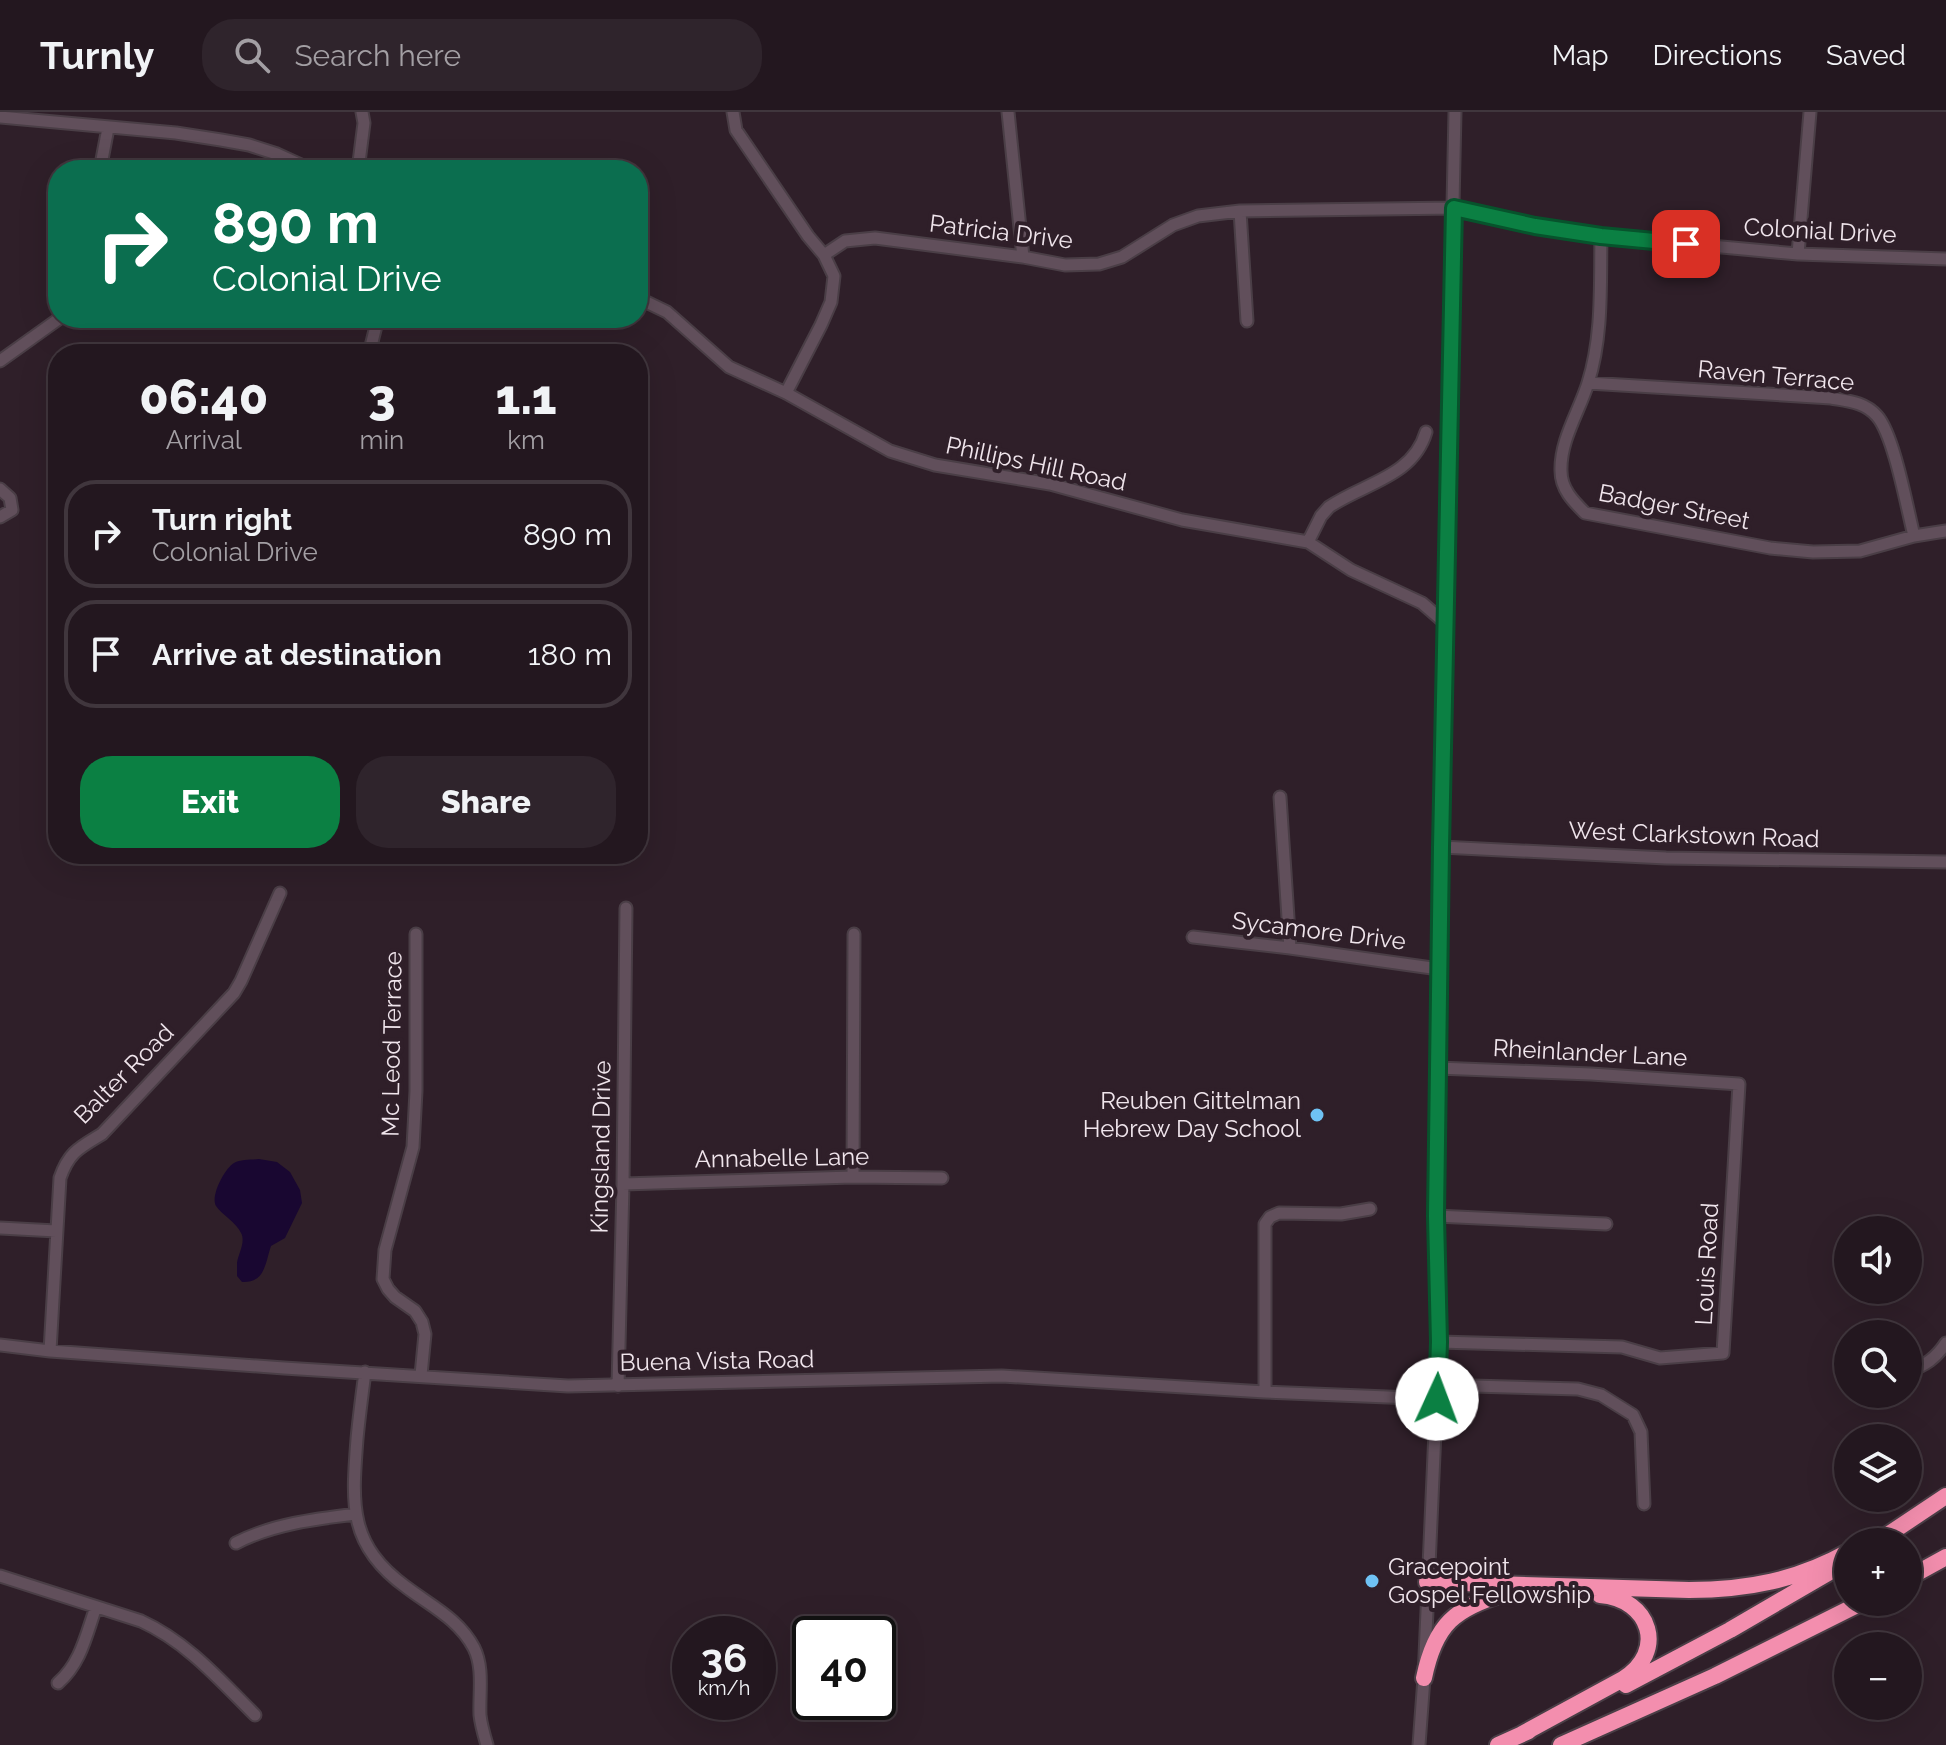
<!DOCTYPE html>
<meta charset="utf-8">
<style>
:root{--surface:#23171f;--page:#2f242c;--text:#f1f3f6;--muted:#a39fa4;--line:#40363d;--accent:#0b8043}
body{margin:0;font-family:Raleway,sans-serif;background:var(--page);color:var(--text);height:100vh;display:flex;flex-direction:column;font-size:30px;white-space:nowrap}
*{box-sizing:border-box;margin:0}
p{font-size:26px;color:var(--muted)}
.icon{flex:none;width:44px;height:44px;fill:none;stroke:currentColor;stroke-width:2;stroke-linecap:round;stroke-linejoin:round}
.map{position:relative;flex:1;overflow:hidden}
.side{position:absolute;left:48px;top:232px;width:600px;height:520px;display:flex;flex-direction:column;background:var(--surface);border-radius:32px;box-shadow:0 8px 32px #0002,0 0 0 2px var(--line)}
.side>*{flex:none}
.guide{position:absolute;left:48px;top:48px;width:600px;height:168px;border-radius:32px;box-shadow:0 8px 32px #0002,0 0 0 2px var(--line);background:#0b6e4f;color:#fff;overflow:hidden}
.buttons{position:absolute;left:1834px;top:1104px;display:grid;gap:16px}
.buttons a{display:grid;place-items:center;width:88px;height:88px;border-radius:50%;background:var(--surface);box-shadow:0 8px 32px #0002,0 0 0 2px var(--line);font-size:40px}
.speed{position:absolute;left:672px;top:1504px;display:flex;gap:16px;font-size:40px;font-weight:700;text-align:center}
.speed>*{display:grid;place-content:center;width:104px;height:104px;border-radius:50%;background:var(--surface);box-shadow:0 8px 32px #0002,0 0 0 2px var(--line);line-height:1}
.speed small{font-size:20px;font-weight:400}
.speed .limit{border:4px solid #111;border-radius:12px;background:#fff;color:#111}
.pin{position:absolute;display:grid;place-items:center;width:68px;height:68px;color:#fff;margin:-34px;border-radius:16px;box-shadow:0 4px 12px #0006}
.me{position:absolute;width:88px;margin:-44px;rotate:2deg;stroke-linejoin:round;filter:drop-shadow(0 0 6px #0008)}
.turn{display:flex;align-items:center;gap:28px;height:168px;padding:0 32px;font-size:36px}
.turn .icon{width:104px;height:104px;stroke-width:2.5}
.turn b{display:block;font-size:56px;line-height:68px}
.eta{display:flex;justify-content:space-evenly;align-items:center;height:136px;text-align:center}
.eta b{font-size:48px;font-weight:800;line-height:56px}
.primary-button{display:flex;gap:16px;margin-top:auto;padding:16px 32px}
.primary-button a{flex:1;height:92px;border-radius:32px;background:var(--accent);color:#fff;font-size:32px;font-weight:800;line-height:92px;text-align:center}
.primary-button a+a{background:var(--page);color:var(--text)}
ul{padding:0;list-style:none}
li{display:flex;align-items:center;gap:24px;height:108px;margin:0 16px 12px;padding:0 16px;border:4px solid var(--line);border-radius:32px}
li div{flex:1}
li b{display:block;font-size:30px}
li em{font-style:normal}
header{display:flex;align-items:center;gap:48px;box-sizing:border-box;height:112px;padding:0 40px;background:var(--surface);border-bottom:2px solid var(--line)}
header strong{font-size:38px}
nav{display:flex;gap:44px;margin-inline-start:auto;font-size:28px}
.search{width:560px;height:72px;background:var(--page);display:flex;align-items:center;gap:20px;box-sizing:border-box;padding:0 28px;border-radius:32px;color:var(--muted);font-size:30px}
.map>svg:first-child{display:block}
.water{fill:#190731}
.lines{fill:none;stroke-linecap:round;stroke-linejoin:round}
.minor-casing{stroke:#4a3e46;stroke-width:15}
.highway-casing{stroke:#4a3e46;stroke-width:20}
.minor{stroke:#614f5b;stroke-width:11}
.highway{stroke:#f38eae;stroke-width:16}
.route-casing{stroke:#07532c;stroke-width:20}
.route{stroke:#0b8043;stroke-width:14}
.poi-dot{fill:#6fc2f4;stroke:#2f1f29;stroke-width:3}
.labels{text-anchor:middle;stroke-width:8;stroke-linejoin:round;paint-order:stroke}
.street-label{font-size:24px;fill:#f0e5ec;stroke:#2f1f29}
.poi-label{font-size:24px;fill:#f0e5ec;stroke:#2f1f29;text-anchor:end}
</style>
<header>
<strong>Turnly</strong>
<div class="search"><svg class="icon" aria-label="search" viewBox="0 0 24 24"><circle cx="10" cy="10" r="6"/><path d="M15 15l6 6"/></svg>Search here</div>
<nav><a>Map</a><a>Directions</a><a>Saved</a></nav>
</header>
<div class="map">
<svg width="1946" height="1633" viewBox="0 0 1946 1633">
<rect width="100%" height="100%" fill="#2f1f29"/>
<path class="water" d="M259,1047L277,1050L290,1060L300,1078L302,1091L285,1126L271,1134C265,1152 265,1171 242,1170L237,1164C237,1163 237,1152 237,1151C238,1142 246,1130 241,1121C236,1110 222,1103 216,1094C210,1084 225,1056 234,1051C241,1047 251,1048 259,1047Z"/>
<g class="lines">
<g class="minor-casing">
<path id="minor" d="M733,0L736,18L808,124L824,143L834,164L831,190L821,213L786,281
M1008,0L1023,145
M0,5L176,21L221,28L249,33L277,42L312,58
M100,58L108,16
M358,58L364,11L362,0
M1240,99L1247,209
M1601,124C1600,173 1603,223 1588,271C1579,300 1560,328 1561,359C1561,377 1573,389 1585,401L1770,436L1813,440L1860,439L1914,424L1946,419
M1798,142L1810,0
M824,143L845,129L875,126L1023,145L1065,153L1099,152L1122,145L1173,113L1198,104L1240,99L1454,96L1535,114L1601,124L1798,142L1946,147
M638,186L667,200L729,255L786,281L890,339L935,353L1050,372L1182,408L1308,430L1351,458L1422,491L1444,510
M369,242L378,206
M0,249L60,206
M1588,271L1831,286C1848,289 1865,290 1877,304C1894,323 1907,396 1914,424
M0,377L10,386L12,398L0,405
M1308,430L1321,404L1329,395C1364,371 1413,365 1426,320
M1280,685L1290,836
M1441,735L1666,746L1946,750
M416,822V979L413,1035L385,1138L383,1167L388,1177L395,1185L415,1199L422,1210L425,1222L421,1263
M1193,825L1290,836L1439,857
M1438,956L1591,962L1739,972L1723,1241L1660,1246L1622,1235L1439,1230
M853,1065L854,822
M623,1072L853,1065L942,1066
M1436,1104L1606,1112
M0,1116L56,1119
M0,1233L50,1239L284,1256L568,1274L1002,1264L1265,1280L1437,1287
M50,1239L60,1066C69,1040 79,1036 102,1022L234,881L241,869L280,781
M1908,1259C1925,1254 1936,1246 1946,1231
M365,1260C362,1283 359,1305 357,1327C352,1392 348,1433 406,1475C431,1494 459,1507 474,1536C484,1556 479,1581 480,1603C481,1613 484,1623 487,1633
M1437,1273L1578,1277L1601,1283L1633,1303L1641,1320L1644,1392
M618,1274L623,1072L626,796
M1265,1280V1112L1270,1105L1279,1101L1341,1102L1370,1097
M236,1431C273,1412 315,1407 356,1402
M0,1464L141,1509C187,1530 219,1567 255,1603
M58,1571C81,1551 86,1523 96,1495
M1419,1633L1424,1566L1439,1230L1436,1104L1438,956L1444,510L1455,0"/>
</g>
<g class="highway-casing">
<path id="highway" d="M1877,1430L1946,1384
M1908,1466L1946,1445
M1427,1470L1689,1478C1747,1478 1798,1468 1848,1440
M1424,1566C1435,1512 1455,1496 1506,1481
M1626,1573L1730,1518L1833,1458
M1522,1622L1623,1567C1667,1540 1651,1487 1600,1483
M1498,1633L1529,1619
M1561,1633L1715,1564L1863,1490"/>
</g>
<use href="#minor" class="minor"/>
<use href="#highway" class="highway"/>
</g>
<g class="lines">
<g class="route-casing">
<path id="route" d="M1437,1287L1439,1230L1436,1104L1441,735L1454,96L1535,114L1601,124L1686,132"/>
</g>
<use href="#route" class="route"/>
</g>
<g class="poi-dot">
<circle cx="1317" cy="1003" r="8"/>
<circle cx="1372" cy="1469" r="8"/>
</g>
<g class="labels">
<g class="street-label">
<text transform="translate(1820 119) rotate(3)" y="8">Colonial Drive</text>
<text transform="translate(1001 120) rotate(7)" y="8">Patricia Drive</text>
<text transform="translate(1776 264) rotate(5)" y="8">Raven Terrace</text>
<text transform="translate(1036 352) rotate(12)" y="8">Phillips Hill Road</text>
<text transform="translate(1674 395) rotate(11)" y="8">Badger Street</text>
<text transform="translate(1694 723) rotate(2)" y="8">West Clarkstown Road</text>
<text transform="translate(1319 819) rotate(7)" y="8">Sycamore Drive</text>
<text transform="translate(392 932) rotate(-89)" y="8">Mc Leod Terrace</text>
<text transform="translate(1590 941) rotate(3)" y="8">Rheinlander Lane</text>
<text transform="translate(124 962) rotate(-45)" y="8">Balter Road</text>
<text transform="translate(601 1035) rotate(-89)" y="8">Kingsland Drive</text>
<text transform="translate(782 1046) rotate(-1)" y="8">Annabelle Lane</text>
<text transform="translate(1707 1152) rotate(-87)" y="8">Louis Road</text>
<text transform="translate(717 1249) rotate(-1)" y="8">Buena Vista Road</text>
</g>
<g class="poi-label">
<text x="1301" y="997">Reuben Gittelman<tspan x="1301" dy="28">Hebrew Day School</tspan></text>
<text x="1388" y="1463" text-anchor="start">Gracepoint<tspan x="1388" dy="28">Gospel Fellowship</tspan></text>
</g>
</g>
</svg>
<div class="buttons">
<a><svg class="icon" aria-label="sound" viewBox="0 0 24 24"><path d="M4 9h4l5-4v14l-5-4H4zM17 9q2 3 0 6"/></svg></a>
<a><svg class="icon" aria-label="search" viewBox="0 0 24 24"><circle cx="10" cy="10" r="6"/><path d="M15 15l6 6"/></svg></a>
<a><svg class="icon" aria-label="layers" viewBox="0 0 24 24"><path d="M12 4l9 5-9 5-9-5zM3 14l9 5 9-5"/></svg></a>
<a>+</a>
<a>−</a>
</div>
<div class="speed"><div>36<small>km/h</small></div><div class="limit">40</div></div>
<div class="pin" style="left:1686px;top:132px;background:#d93025"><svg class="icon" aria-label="arrive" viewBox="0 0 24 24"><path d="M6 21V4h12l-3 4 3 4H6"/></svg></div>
<svg class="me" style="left:1437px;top:1287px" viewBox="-20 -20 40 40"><circle r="19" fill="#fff"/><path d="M0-13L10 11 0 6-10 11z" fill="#0b8043"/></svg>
<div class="guide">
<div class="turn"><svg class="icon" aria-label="right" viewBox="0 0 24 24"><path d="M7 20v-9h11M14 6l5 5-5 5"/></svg><div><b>890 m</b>Colonial Drive</div></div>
</div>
<section class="side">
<div class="eta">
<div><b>06:40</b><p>Arrival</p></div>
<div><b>3</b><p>min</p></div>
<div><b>1.1</b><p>km</p></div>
</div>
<ul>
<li><svg class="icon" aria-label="right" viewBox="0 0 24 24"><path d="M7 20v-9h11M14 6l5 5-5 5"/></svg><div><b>Turn right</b><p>Colonial Drive</p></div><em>890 m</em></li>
<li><svg class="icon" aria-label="arrive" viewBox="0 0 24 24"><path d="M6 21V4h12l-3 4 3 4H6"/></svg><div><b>Arrive at destination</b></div><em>180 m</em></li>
</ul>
<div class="primary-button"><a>Exit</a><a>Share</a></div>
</section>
</div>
